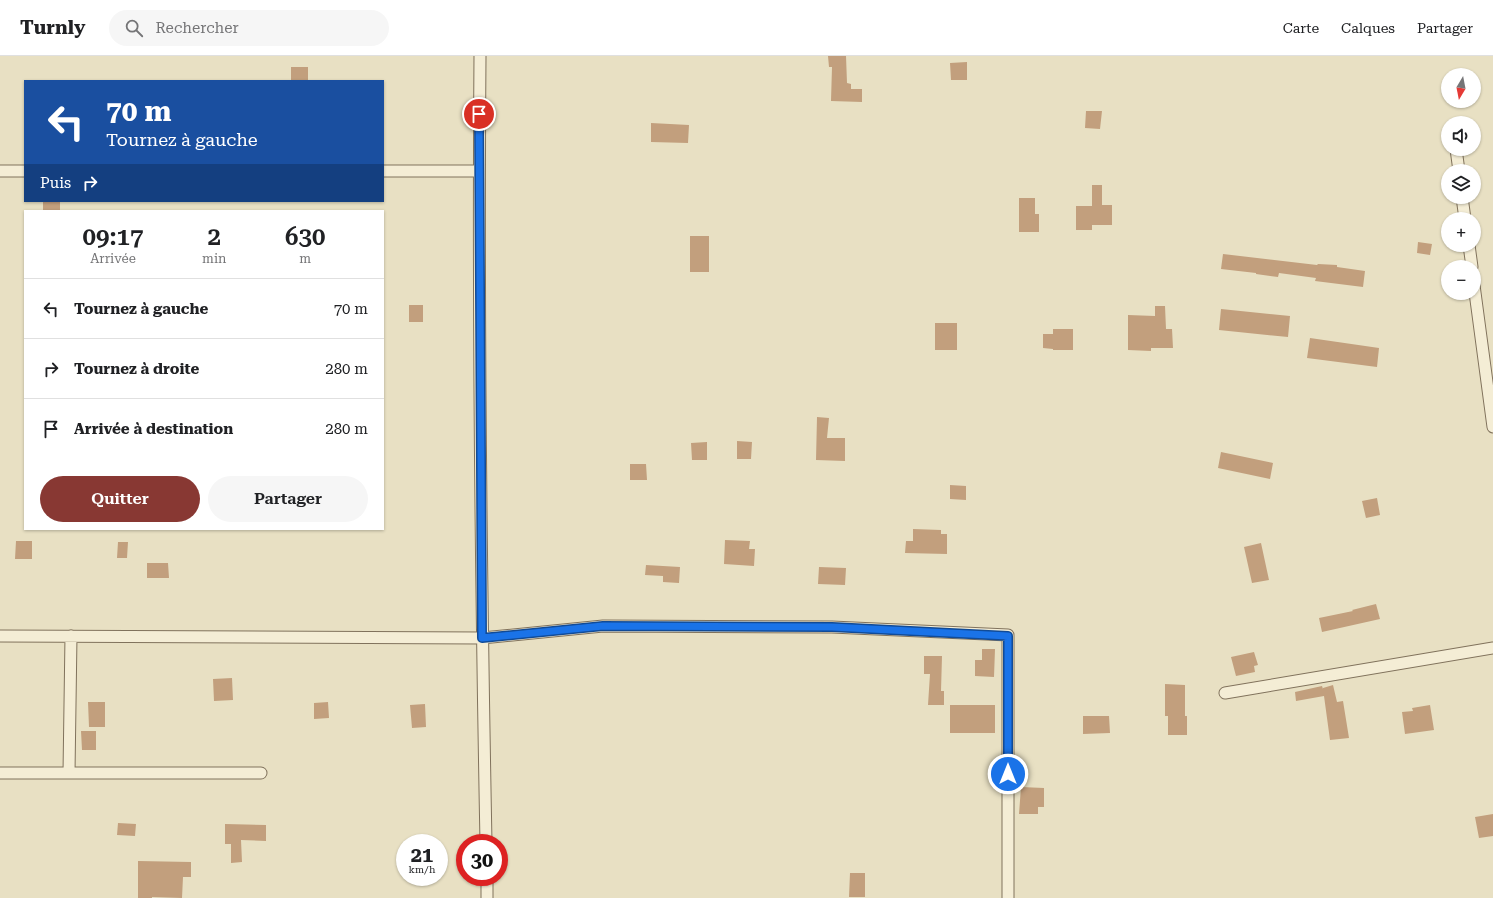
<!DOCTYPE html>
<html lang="fr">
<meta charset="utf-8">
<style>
:root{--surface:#fff;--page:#f6f6f6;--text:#202124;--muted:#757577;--line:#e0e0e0;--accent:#883833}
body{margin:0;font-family:"Roboto Serif",serif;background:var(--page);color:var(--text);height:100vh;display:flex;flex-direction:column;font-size:15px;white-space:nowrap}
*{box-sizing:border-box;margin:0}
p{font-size:13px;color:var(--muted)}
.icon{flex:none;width:22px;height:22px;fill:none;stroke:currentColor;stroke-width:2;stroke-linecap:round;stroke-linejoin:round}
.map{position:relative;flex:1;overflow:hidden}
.sheet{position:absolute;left:24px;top:154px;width:360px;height:320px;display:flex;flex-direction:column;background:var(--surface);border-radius:0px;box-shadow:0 1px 3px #0004}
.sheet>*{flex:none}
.top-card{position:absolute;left:24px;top:24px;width:360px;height:122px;border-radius:0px;box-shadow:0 1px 3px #0004;background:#1a4fa0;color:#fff;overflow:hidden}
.needle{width:26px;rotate:190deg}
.tools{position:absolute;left:1441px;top:12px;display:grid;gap:8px}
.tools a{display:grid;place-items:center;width:40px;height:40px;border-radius:50%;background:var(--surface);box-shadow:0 1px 3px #0004;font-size:20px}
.speed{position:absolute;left:396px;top:778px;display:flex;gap:8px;font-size:20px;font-weight:700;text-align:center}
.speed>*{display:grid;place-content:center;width:52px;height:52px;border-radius:50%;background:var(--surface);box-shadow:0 1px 3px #0004;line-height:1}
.speed small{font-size:10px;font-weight:400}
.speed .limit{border:6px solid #d22;background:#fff;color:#111}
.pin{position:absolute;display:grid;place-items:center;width:34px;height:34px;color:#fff;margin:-17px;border:2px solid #fff;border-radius:50%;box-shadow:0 1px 4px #0007}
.me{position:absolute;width:44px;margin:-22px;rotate:0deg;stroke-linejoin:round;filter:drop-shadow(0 0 3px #0008)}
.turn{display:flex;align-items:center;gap:14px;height:84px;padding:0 16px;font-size:18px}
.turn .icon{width:52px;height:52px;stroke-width:2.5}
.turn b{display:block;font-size:28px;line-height:34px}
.then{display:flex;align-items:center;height:38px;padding:0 16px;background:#0003;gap:8px;font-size:15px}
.eta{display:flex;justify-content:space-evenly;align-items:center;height:68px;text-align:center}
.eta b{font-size:24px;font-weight:600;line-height:28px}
.cta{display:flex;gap:8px;margin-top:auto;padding:8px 16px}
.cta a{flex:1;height:46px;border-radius:24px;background:var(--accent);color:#fff;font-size:16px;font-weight:600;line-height:46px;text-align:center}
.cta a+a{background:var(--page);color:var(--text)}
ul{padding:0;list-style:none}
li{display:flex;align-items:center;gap:12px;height:60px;padding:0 16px;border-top:1px solid var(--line)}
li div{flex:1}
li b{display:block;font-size:15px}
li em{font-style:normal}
header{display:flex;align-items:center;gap:24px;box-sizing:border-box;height:56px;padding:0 20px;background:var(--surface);border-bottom:1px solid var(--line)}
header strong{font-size:19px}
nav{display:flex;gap:22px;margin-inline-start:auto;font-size:14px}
.search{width:280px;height:36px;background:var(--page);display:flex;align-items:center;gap:10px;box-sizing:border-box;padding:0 14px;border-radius:22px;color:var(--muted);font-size:15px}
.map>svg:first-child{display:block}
.building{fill:#c29f7d}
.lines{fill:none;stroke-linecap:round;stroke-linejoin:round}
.minor-casing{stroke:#80725c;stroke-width:13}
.minor{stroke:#f4edd5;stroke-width:11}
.route-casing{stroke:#114b97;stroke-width:10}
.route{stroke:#1a73e8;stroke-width:7}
</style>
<header>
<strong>Turnly</strong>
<div class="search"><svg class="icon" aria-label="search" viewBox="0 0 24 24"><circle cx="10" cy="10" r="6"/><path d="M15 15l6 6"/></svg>Rechercher</div>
<nav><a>Carte</a><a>Calques</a><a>Partager</a></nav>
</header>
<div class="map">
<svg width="1493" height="842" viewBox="0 0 1493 842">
<rect width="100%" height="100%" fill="#e8e0c3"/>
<path class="building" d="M828,0H846L847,27L851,28V33H862V46L831,45L832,11H829Z
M967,6V24H951L950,7Z
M291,11H308V25H291Z
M1086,55H1102L1100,73L1085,72Z
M651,67L689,69L688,87L651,86Z
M1092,129H1102V149H1112V169H1092V174H1076V150H1092Z
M1019,142H1035V158H1039V176H1019Z
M43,145H60V155H43Z
M690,180H709V216H690Z
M1418,186L1432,188L1430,199L1417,197Z
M1223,198L1317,209L1318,208L1337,209V211L1365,215L1363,231L1315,225L1316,222L1279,217L1278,221L1256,218V217L1221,213Z
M409,249H423V266H409Z
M1155,250H1165L1166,273H1172L1173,292H1151V295L1128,294V259L1155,260Z
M1221,253L1290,260L1288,281L1219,274Z
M935,267H957V294H935Z
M1053,273H1073V294H1053V293L1043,292V278H1053Z
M1310,282L1379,292L1377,311L1307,302Z
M817,361L829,362L827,382H845V405L816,404Z
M737,385L752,386L751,403H737Z
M707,386V404H692L691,387Z
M1221,396L1273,407L1270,423L1218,412Z
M630,408H646L647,424H630Z
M950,429L966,430V444L950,443Z
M1377,442L1380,459L1366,462L1362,445Z
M913,473L941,474V478H947V498L905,497L906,485H913Z
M725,484L750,485L749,493H755L754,510L724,508Z
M16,485H32V503H15Z
M118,486H128L127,502H117Z
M1261,487L1269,524L1252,527L1244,491Z
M147,507H168L169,522H147Z
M646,509L680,511L679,527L663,526V520L645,519Z
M819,511L846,512L845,529L818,528Z
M1376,548L1380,563L1322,576L1319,562L1353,555L1352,554Z
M982,593H995L994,621L975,620V604H982Z
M1254,596L1258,609L1254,610L1255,616L1236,620L1231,601Z
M924,600H942L941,635H944V649H928L930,618H924Z
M232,622L233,644L214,645L213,623Z
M1165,628L1185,629V660H1187V679H1168V660H1165Z
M1333,629L1337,646L1343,645L1349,682L1330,684L1324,640L1296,645L1295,636L1322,630L1323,633V632Z
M88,646H105V671H89Z
M328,646L329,662L314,663V647Z
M425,648L426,671L412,672L410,649Z
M950,649H995V677H950Z
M1430,649L1434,674L1405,678L1402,656L1413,655L1412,652Z
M1083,660H1109L1110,677L1083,678Z
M81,675H96V694H82Z
M1021,731L1044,732V751H1038V758H1019Z
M1493,758V780L1479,782L1475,761Z
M118,767L136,768L135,780L117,779Z
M225,768L266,769V785L241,784L242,806L231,807V788H225Z
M138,805L191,806V821H183L182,842L152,841V842H138Z
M850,817H865V841H849Z"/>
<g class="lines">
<g class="minor-casing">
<path id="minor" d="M480,0C478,262 481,525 486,787
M1456,93L1459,115
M0,115H25
M383,115H479
M1462,141L1465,163
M1469,189L1472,211
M1474,229L1493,371
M0,580L482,582L603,570L832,571L1008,579V842
M1225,637L1493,592
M0,717H261
M69,717L71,580
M487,821V842"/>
</g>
<use href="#minor" class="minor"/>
</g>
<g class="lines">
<g class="route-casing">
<path id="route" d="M479,58L482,582L603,570L832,571L1008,580V718"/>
</g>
<use href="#route" class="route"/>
</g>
</svg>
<div class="tools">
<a><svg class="needle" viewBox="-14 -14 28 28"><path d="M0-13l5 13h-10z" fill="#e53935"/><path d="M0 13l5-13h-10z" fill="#757577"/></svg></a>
<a><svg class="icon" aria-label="sound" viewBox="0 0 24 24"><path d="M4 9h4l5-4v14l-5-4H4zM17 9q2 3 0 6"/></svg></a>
<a><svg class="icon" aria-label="layers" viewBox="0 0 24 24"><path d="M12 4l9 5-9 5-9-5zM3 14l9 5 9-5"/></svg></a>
<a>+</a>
<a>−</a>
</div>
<div class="speed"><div>21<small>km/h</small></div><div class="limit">30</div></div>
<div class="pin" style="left:479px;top:58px;background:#d93025"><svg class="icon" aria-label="arrive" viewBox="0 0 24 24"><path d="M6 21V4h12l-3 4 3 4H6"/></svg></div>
<svg class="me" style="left:1008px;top:718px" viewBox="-20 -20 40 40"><circle r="17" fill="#1a73e8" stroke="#fff" stroke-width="3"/><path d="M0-11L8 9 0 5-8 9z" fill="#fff"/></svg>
<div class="top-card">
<div class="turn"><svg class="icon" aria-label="left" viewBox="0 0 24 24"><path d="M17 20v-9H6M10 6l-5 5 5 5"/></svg><div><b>70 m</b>Tournez à gauche</div></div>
<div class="then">Puis<svg class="icon" aria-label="right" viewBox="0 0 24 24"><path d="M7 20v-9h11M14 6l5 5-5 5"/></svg></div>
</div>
<section class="sheet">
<div class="eta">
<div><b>09:17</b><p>Arrivée</p></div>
<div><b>2</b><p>min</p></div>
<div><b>630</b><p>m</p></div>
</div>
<ul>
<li><svg class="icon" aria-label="left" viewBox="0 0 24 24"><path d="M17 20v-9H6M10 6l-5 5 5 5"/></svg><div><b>Tournez à gauche</b></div><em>70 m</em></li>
<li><svg class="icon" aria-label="right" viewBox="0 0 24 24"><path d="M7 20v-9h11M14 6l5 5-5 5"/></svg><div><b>Tournez à droite</b></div><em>280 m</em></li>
<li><svg class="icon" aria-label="arrive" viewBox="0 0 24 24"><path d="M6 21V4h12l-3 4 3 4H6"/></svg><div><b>Arrivée à destination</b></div><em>280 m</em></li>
</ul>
<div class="cta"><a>Quitter</a><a>Partager</a></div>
</section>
</div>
